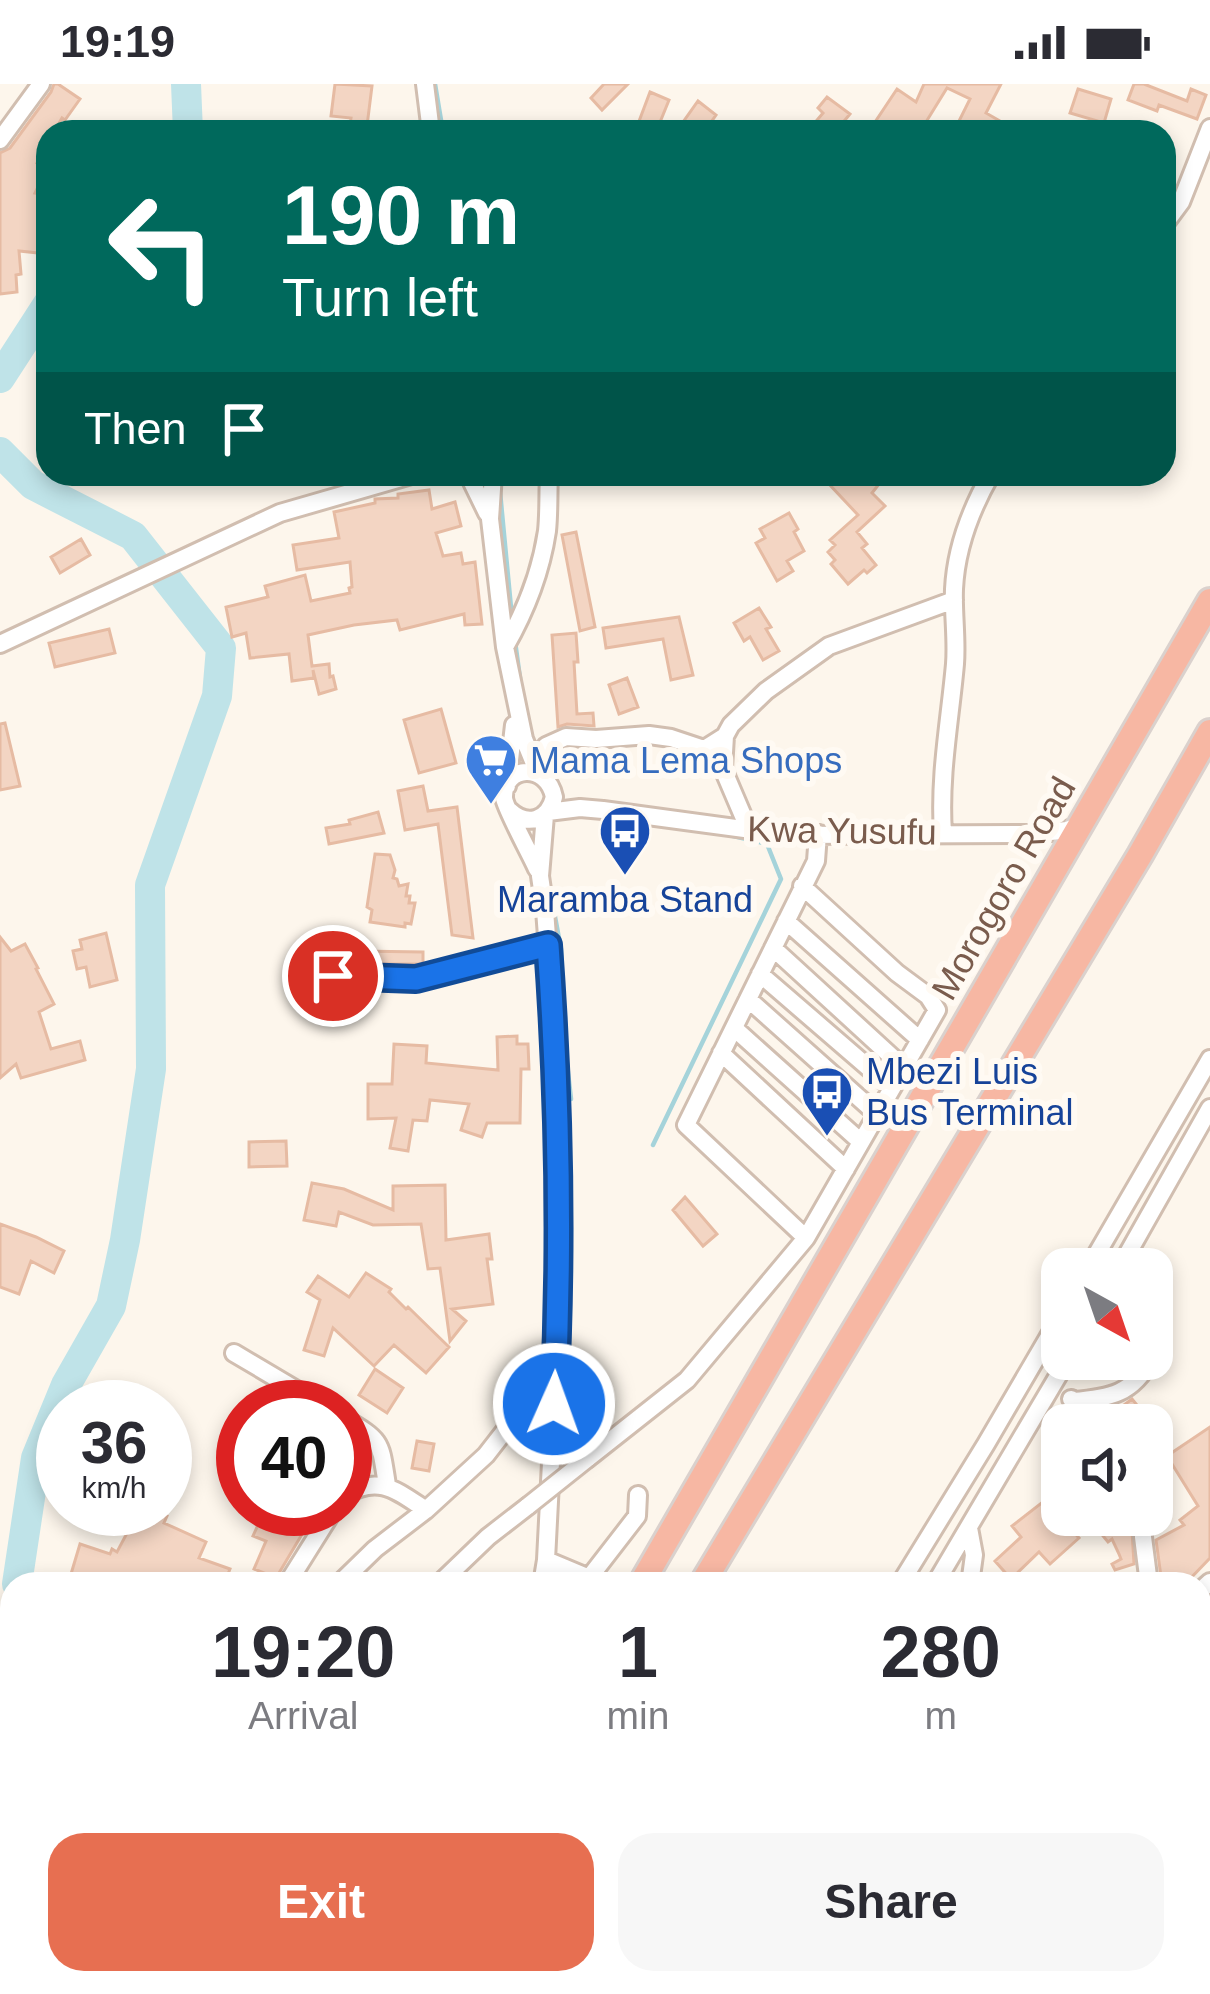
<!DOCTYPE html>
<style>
:root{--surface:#fff;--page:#f7f7f7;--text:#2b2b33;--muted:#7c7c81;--accent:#e76f51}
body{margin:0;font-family:Helvetica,sans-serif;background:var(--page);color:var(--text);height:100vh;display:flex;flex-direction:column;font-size:45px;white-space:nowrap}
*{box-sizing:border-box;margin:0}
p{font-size:39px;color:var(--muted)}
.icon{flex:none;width:66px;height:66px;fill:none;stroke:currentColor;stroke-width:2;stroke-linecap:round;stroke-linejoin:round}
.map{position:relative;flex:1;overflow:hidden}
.panel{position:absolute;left:0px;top:1488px;width:1212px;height:423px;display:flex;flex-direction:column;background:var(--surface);border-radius:36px 36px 0 0;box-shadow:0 6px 18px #0003}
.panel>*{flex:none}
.hud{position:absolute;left:36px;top:36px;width:1140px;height:366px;border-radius:36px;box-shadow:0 6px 18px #0003;background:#00695c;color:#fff;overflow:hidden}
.needle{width:78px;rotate:140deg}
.controls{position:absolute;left:1041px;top:1164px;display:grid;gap:24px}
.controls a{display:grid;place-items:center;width:132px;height:132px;border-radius:24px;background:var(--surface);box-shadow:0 6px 18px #0003;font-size:60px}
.speed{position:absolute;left:36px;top:1296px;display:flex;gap:24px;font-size:60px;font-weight:700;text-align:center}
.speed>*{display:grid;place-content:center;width:156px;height:156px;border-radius:50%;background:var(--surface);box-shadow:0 6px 18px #0003;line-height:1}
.speed small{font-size:30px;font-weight:400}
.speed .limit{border:18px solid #d22;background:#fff;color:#111}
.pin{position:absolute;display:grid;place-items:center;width:102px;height:102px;color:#fff;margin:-51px;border:6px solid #fff;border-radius:50%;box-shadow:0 3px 12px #0007}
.me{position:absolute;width:132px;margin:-66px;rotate:2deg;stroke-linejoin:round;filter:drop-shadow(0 0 9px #0008)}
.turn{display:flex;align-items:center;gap:42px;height:252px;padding:0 48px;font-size:54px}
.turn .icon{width:156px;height:156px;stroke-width:2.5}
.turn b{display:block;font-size:84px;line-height:102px}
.then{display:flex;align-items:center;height:114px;padding:0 48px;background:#0003;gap:24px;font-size:45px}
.eta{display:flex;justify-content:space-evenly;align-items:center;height:204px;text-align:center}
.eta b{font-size:72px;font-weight:700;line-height:84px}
.primary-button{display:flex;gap:24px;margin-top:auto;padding:24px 48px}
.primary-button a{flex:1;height:138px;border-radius:36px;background:var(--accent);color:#fff;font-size:48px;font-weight:700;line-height:138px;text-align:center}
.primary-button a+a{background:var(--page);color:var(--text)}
.status{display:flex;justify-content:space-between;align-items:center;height:84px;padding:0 60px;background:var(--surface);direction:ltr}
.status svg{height:33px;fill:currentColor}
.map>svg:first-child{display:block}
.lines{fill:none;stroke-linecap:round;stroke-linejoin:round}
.stream{stroke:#a5d3da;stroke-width:4.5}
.river{stroke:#bfe3e8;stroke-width:30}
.building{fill:#f3d5c3;stroke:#e6bba3;stroke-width:3}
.minor-casing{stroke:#d1beb0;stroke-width:22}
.highway-casing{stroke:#dad1cd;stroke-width:30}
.minor{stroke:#fff;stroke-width:16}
.highway{stroke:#f7b7a3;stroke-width:24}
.minor-bridge-casing{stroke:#d1beb0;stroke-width:22;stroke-linecap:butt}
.minor-bridge{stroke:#fff;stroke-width:16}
.route-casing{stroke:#114b97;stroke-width:30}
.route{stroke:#1a73e8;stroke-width:21}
.labels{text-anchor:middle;stroke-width:12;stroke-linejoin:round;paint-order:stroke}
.shop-label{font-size:36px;fill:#366cbe;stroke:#fffaf3;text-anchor:start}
.street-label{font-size:36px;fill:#7a5c4d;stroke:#fffaf3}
.transit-label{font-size:36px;fill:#164399;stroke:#fffaf3}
</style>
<div class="status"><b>19:19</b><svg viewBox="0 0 49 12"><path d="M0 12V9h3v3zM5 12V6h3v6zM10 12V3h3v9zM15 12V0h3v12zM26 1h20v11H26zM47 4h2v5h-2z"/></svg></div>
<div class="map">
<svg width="1210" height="1910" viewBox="0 0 1210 1910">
<rect width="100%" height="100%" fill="#fdf6ec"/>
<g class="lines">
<path class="stream" d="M435,0L443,48
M500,408L512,534
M515,557L520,594
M550,806L561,865L564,953L571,1015
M653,1061L781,795L767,760L729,751"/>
<path class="river" d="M186,0L188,48
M0,294L48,220
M0,368L33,401L133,452L221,564L217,612L150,801L151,985L125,1156L111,1222L66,1301L36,1374L17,1500
M0,1581L8,1562L12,1537"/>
</g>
<path class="building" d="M54,0H58L80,15L65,36L62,34L54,48H48V58L37,79L47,84L35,109L48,111V170L19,167L21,190L16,191L17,208L0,210V69L10,64L51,8Z
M335,0L372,2L367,42L350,40L351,34L331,32Z
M604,0H628L602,26L591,14Z
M924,0H1001L986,29L1000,37L994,48H975L958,39L970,15L947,4L926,38L942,48H807L823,29L818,24L827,13L850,30L845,36L869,47L897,5L916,18Z
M1134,0H1144L1187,17L1191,5L1206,11L1197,35L1159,21L1157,27L1128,16Z
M1078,5L1111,15L1104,39L1070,29Z
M650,8L669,16L656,48H635Z
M698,17L716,31L704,48H676Z
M840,390H887L872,409L885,422L857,448L867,460L862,464L876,481L867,489L864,486L848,500L831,480L835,476L828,468L835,461L830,456L858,431L829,400Z
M429,406L432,425L455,418L461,442L436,449L443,472L461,469L463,480L475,478L482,540L465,541L464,530L400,546L397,536L354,541L308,551L312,582L329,580L330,593L333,592L336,605L319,610L313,586L314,594L292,597L289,570L250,574L246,549L232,553L226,523L268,513L265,502L305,491L311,517L350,509L349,504L352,503L350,478L297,486L293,461L339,454L334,428L375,419V415L398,414V410Z
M789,429L798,445L794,448L804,467L787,477L793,487L777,497L756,459L765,454L760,445Z
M576,448L595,543L580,547L562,451Z
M81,455L90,471L60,489L51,473Z
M759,524L771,543L766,545L779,567L763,576L750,553L744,557L734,539Z
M679,533L693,591L671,596L663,555L606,564L603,544Z
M109,545L115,569L55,583L49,559Z
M576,549L578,578H574L577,630L593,629L594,642L567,640L558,643L552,551Z
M627,594L638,623L619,630L609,601Z
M441,625L456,679L419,689L404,636Z
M5,639L20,702L0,706V640Z
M423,702L428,727L457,723L473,854L452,851L438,740L405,746L398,707Z
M378,728L384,749L329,760L326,744L350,740L349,736Z
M375,770L390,771L395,786L393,794L397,795L399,802L408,800L406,812H410L409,819H415L411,840L405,839V843L370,838L372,826L367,823Z
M106,849L117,896L90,903L86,883L77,885L73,867L82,865L80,856Z
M0,853L11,867L25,860L38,884L36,885L54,920L39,928L51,965L80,957L85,976L21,994L16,980L0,994Z
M357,867L423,868V880H357Z
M517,952V960H528L529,985H521L520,1039H487L482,1053L461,1046L469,1020L430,1016L427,1037L413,1036L408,1067L390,1064L396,1034L368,1035V1000H392L394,960L427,962L426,979L498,986L497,953Z
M286,1057L287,1082L249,1083V1058Z
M312,1099L344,1105L393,1126V1102L445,1101L446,1156L489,1150L492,1175H487L493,1220L452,1225L466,1237L450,1257L440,1184L428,1185L421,1140L373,1141L339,1128L336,1142L304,1136Z
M685,1113L717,1150L703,1162L673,1126Z
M0,1140L36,1153L64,1167L54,1189L31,1177L19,1210L0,1203Z
M366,1189L391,1205L389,1208L406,1225L408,1223L449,1263L426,1289L394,1261L374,1282L333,1244L324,1272L304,1266L320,1216L307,1208L318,1192L349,1213Z
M375,1285L403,1304L387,1329L359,1311Z
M119,1304L160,1323H110Z
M1132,1315L1141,1326L1124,1341H1106L1105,1335Z
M1210,1343V1474L1185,1500H1162L1156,1456L1184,1441L1180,1436L1198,1422L1167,1372Z
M345,1350L364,1363L370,1375L368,1380L356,1376L345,1397Z
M417,1357L434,1360L429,1387L412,1384Z
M1062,1403V1435L1079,1454L1050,1480L1039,1468L1011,1495L995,1477L1021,1453L1012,1442Z
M121,1425H153L167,1432L164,1439L206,1458L199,1474L230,1485L224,1500H114L97,1491L94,1500H68L80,1460L110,1470L112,1465L117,1468L135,1434Z
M301,1425H317L276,1494L254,1485L266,1457L253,1452L262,1432L290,1444Z
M1107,1431H1131L1134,1480L1115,1486L1112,1480L1121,1475L1119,1470L1112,1455L1108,1458L1094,1441Z"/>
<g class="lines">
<g class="minor-casing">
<path id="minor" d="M425,0L431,48
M0,56L41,0
M1164,141L1181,118L1210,44
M493,390L490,435L505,563L524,655L535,682L545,693
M469,392L487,429
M0,560L280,429L415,390
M505,563C525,528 541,487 547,447C549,428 548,409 549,390
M535,682L546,662L566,653L596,655L649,651L671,654L701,664H706L725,652
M507,702L514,641
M509,726C527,743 548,737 554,713C547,678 503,681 504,714C505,724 531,771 537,785
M548,728L580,724L603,726L788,751L1034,750L1067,746L1080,741
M749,746L723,685L725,652L731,641L766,607L829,562L954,516
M943,749C939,692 950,636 955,580C957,555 953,530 954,505C956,464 971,425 991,390
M786,837L920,956
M773,864L904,984
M760,890L892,1004
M333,892L416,895L548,861
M748,915L877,1030
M734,944L861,1058
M721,969L846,1085
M806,1154L686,1041L816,777L818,750
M1088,1185L1210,975
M1119,1185L1210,1024
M234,1269L325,1323
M1071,1315L1094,1341
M1073,1317C1110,1314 1133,1310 1151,1275
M345,1335C383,1357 380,1358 387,1401
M587,1375L687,1296L806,1154L937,926L928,912L897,889L802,802
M345,1411C379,1390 397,1407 426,1426
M1144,1431L1143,1453L1149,1500
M969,1444L974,1471L970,1500
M546,1476L589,1494L637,1432L638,1411
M287,1500L334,1425
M339,1500L375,1465L426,1426L486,1371L556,1281
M439,1500L488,1453L528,1422
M542,1500L546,1476L556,1281L557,1192L555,958L545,826L540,792L545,731
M900,1500L986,1360L1062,1230
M935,1500L1068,1275
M1200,1507L1210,1498
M1200,1607L1210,1619
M1200,1869L1210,1865
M599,1899L608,1910
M693,1899L698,1910
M1115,1899L1122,1910
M97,1910L103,1899
M158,1910L164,1899
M188,1910L195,1899
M620,1910L625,1899
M1070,1910L1078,1899"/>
</g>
<g class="highway-casing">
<path id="highway" d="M641,1500L1210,517
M702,1500L1140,771L1210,648
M403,1910L410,1899
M468,1910L474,1899"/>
</g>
<use href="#minor" class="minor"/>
<use href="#highway" class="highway"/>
<g class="minor-bridge-casing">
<path id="minor-bridge" d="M528,1422L587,1375"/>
</g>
<use href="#minor-bridge" class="minor-bridge"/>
</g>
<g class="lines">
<g class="route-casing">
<path id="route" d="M333,892L416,895L548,861C559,1013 562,1168 554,1320"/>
</g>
<use href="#route" class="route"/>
</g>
<defs>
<g id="supermarket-pin" transform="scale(2.7)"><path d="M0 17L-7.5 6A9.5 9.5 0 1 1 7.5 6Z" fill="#3f7fe0" stroke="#fffaf3"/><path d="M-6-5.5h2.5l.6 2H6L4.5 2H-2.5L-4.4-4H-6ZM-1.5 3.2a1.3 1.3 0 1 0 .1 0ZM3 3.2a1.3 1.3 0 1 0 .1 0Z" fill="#fff"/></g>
<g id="bus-pin" transform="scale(2.7)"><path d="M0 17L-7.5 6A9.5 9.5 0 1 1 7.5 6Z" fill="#1a4fb4" stroke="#fffaf3"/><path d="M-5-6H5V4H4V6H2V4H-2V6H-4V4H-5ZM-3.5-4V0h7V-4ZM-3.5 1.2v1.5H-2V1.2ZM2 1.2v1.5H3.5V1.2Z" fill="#fff"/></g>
</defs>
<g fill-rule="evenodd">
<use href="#supermarket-pin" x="491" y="676"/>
<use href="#bus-pin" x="625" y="747"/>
<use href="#bus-pin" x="827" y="1008"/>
</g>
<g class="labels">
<g class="shop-label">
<text x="530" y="689">Mama Lema Shops</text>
</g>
<g class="street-label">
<text transform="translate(842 746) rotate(1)" y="13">Kwa Yusufu</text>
<text transform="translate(1003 804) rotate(-60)" y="13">Morogoro Road</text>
</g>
<g class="transit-label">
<text x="625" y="828">Maramba Stand</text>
<text x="866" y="1000" text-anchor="start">Mbezi Luis<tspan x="866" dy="41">Bus Terminal</tspan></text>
</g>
</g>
</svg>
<div class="controls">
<a><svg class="needle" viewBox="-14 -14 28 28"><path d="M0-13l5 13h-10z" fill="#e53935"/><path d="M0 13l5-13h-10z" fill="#7c7c81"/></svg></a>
<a><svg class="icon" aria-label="sound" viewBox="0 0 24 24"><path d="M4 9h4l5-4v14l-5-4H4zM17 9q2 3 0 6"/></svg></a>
</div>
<div class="speed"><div>36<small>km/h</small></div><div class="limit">40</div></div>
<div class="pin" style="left:333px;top:892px;background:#d93025"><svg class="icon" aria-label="arrive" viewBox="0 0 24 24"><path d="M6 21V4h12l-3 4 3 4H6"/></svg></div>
<svg class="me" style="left:554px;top:1320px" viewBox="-20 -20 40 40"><circle r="17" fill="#1a73e8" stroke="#fff" stroke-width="3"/><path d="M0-11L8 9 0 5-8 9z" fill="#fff"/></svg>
<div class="hud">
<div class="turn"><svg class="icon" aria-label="left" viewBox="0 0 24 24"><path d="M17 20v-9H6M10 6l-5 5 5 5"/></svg><div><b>190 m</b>Turn left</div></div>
<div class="then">Then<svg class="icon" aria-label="arrive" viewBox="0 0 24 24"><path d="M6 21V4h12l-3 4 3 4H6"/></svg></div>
</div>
<section class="panel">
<div class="eta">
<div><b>19:20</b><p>Arrival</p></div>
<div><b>1</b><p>min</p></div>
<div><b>280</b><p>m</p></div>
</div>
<div class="primary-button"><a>Exit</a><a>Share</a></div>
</section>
</div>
